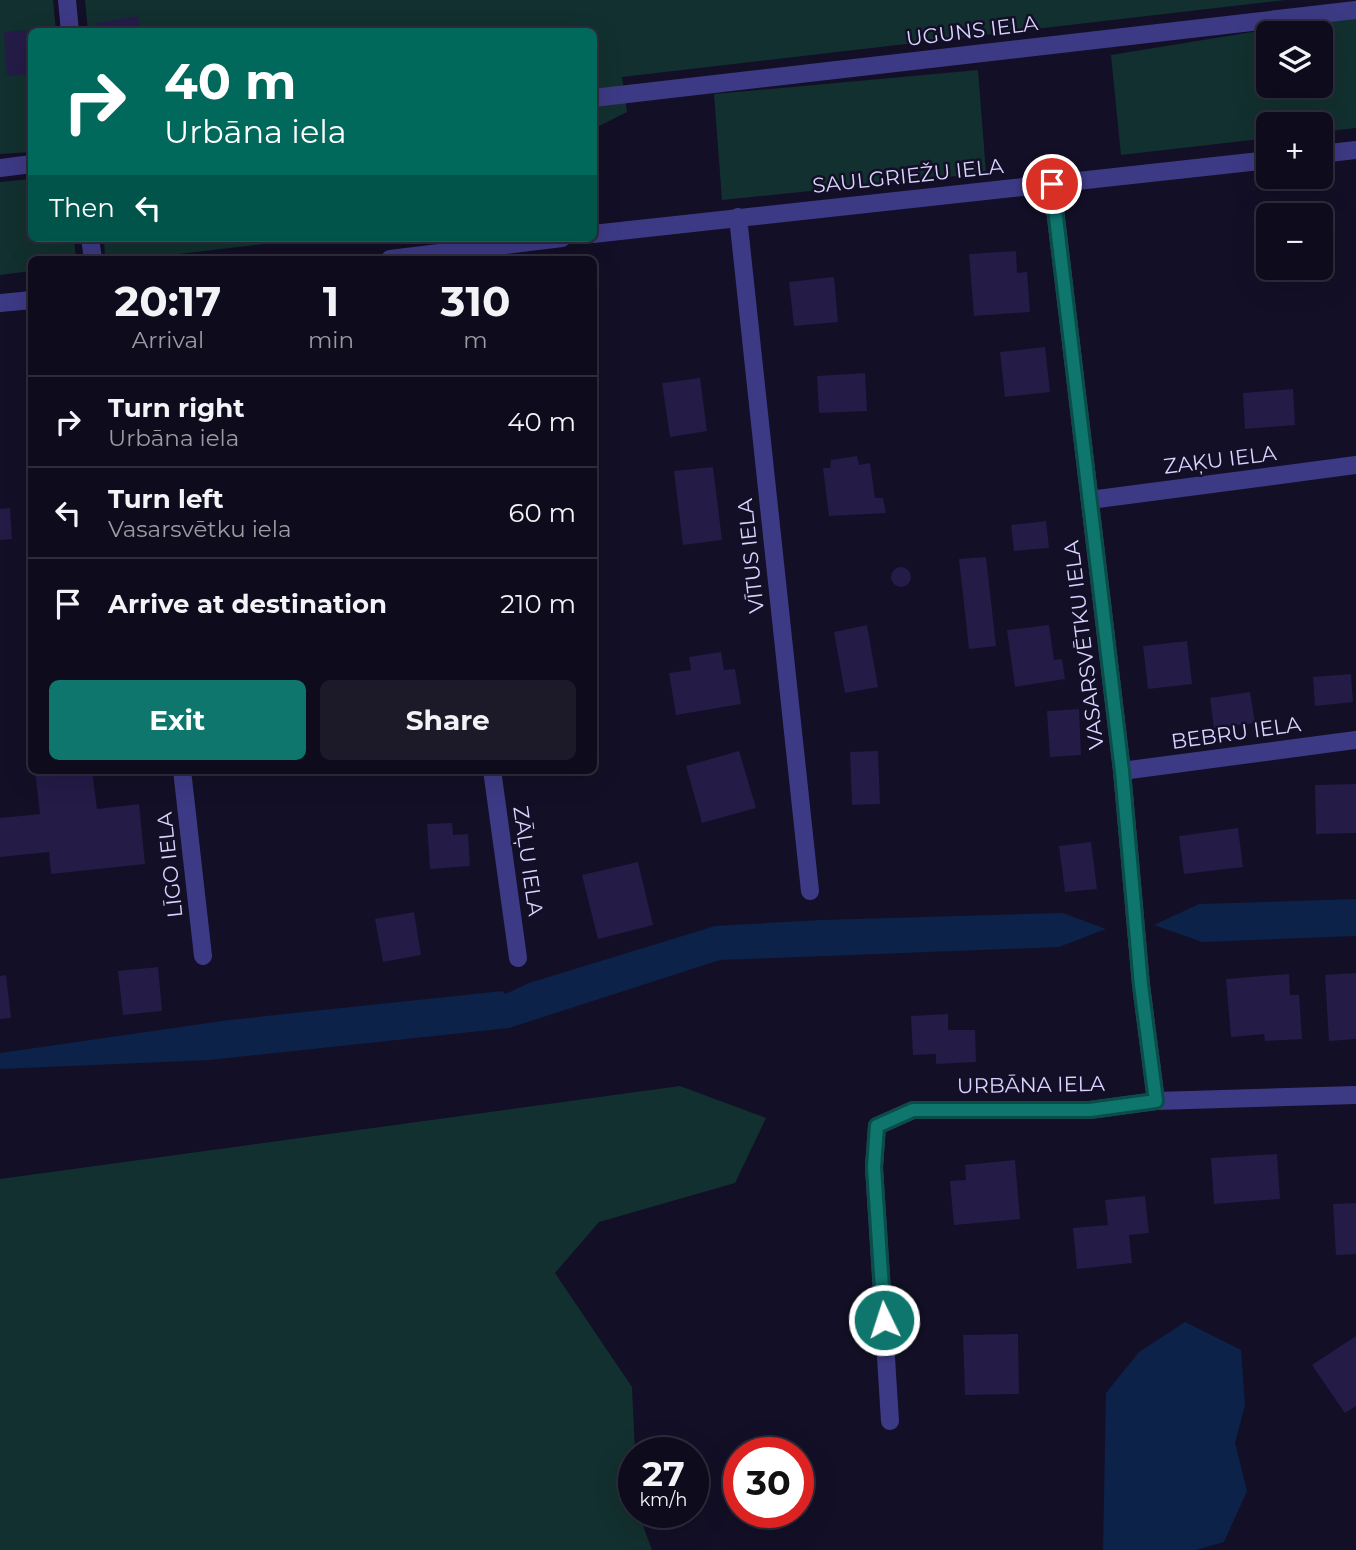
<!DOCTYPE html>
<meta charset="utf-8">
<style>
:root{--surface:#0e0b1c;--page:#1c1929;--text:#f1f3f6;--muted:#9b9ba3;--line:#2e2b3b;--accent:#0f766e}
body{margin:0;font-family:Montserrat,sans-serif;background:var(--page);color:var(--text);height:100vh;display:flex;flex-direction:column;font-size:26px;white-space:nowrap}
*{box-sizing:border-box;margin:0}
p{font-size:23px;color:var(--muted)}
.icon{flex:none;width:38px;height:38px;fill:none;stroke:currentColor;stroke-width:2;stroke-linecap:round;stroke-linejoin:round}
.map{position:relative;flex:1;overflow:hidden}
.drawer{position:absolute;left:28px;top:256px;width:569px;height:518px;display:flex;flex-direction:column;background:var(--surface);border-radius:10px;box-shadow:0 7px 28px #0002,0 0 0 2px var(--line)}
.drawer>*{flex:none}
.guide{position:absolute;left:28px;top:28px;width:569px;height:214px;border-radius:10px;box-shadow:0 7px 28px #0002,0 0 0 2px var(--line);background:#00695c;color:#fff;overflow:hidden}
.fabs{position:absolute;left:1256px;top:21px;display:grid;gap:14px}
.fabs a{display:grid;place-items:center;width:77px;height:77px;border-radius:10px;background:var(--surface);box-shadow:0 7px 28px #0002,0 0 0 2px var(--line);font-size:35px}
.speed{position:absolute;left:618px;top:1437px;display:flex;gap:14px;font-size:35px;font-weight:700;text-align:center}
.speed>*{display:grid;place-content:center;width:91px;height:91px;border-radius:50%;background:var(--surface);box-shadow:0 7px 28px #0002,0 0 0 2px var(--line);line-height:1}
.speed small{font-size:18px;font-weight:400}
.speed .limit{border:10px solid #d22;background:#fff;color:#111}
.pin{position:absolute;display:grid;place-items:center;width:60px;height:60px;color:#fff;margin:-30px;border:4px solid #fff;border-radius:50%;box-shadow:0 2px 7px #0007}
.me{position:absolute;width:77px;margin:-38px;rotate:356deg;stroke-linejoin:round;filter:drop-shadow(0 0 5px #0008)}
.turn{display:flex;align-items:center;gap:24px;height:147px;padding:0 21px;font-size:32px}
.turn .icon{width:91px;height:91px;stroke-width:2.5}
.turn b{display:block;font-size:49px;line-height:60px}
.then{display:flex;align-items:center;height:66px;padding:0 21px;background:#0003;gap:14px;font-size:26px}
.eta{display:flex;justify-content:space-evenly;align-items:center;height:119px;text-align:center}
.eta b{font-size:42px;font-weight:700;line-height:49px}
.cta{display:flex;gap:14px;margin-top:auto;padding:14px 21px}
.cta a{flex:1;height:80px;border-radius:10px;background:var(--accent);color:#fff;font-size:28px;font-weight:700;line-height:80px;text-align:center}
.cta a+a{background:var(--page);color:var(--text)}
ul{padding:0;list-style:none}
li{display:flex;align-items:center;gap:21px;height:91px;padding:0 21px;border-top:2px solid var(--line)}
li div{flex:1}
li b{display:block;font-size:26px}
li em{font-style:normal}
.map>svg:first-child{display:block}
.green{fill:#12302f;fill-rule:evenodd}
.water{fill:#0c2248}
.building{fill:#241b47}
.lines{fill:none;stroke-linecap:round;stroke-linejoin:round}
.street{stroke:#3d3a85;stroke-width:18}
.route-casing{stroke:#0a4d48;stroke-width:18}
.route{stroke:#0f766e;stroke-width:12}
.labels{text-anchor:middle;stroke-width:5;stroke-linejoin:round;paint-order:stroke}
.street-label{font-size:21px;fill:#d9d4ff;stroke:#130f26}
</style>
<div class="map">
<svg width="1356" height="1550" viewBox="0 0 1356 1550">
<rect width="100%" height="100%" fill="#130f26"/>
<path class="green" d="M0,0H53L56,31L32,32L31,152L0,154Z
M85,0H1286L622,77L627,112L593,129V32L88,31Z
M1356,15V128L1321,132V124H1269V138L1121,155L1111,55ZM1269,33H1321V86H1269Z
M978,70L986,173L722,200L714,94Z
M31,179L32,238H74L76,259H32L31,271L0,275V182Z
M104,238H316L135,259H105Z
M680,1086L766,1118L735,1183L599,1222L555,1273L632,1387L635,1452H634V1512H638L652,1550H0V1179Z"/>
<path class="water" d="M1356,899V936L1202,942L1154,925L1199,904Z
M1063,913L1106,929L1059,947L720,960L509,1028L210,1060L0,1069V1053L229,1020L503,991L505,994L529,983L715,926L821,920Z
M1185,1322L1241,1350L1245,1405L1235,1443L1247,1491L1224,1542L1196,1550H1103L1106,1393L1139,1352Z"/>
<path class="building" d="M138,16L141,32H97L96,23Z
M32,30V74L7,76L4,32Z
M1016,251L1017,273L1027,272L1030,312L974,316L969,254Z
M834,277L838,322L794,326L789,282Z
M1045,347L1050,392L1005,397L1000,352Z
M865,373L867,411L819,413L817,376Z
M700,378L707,431L670,437L662,383Z
M1293,389L1295,425L1245,429L1243,393Z
M857,456L859,465L870,463L875,498H883L886,513L829,516L823,468H830L831,460Z
M713,467L722,540L683,545L674,471Z
M10,508L12,539L0,540V509Z
M1046,521L1049,548L1014,551L1011,525Z
M986,557L996,646L969,649L959,559Z
M891 577a10 10 0 1 1 20 0a10 10 0 1 1-20 0Z
M867,625L878,687L845,693L834,632Z
M1049,625L1054,660L1062,659L1065,679L1015,687L1007,630Z
M1187,641L1192,684L1148,689L1143,646Z
M721,652L724,670L735,669L741,704L676,715L669,673L691,670L689,657Z
M1351,674L1353,702L1315,706L1313,677Z
M1250,692L1255,723L1214,728L1210,698Z
M1079,709L1081,755L1050,757L1047,711Z
M739,751L756,808L702,823L686,766Z
M878,751L880,804L852,805L850,752Z
M35,770H92L97,809L139,804L145,864L51,874L49,852L0,857V818L40,814Z
M1356,784V833L1316,834L1315,785Z
M452,823L453,835L468,834L470,866L430,869L427,824Z
M1238,828L1243,867L1184,874L1179,836Z
M1091,842L1097,889L1065,892L1059,846Z
M638,862L653,925L598,939L582,875Z
M414,912L421,955L383,962L375,919Z
M158,967L162,1011L123,1015L118,971Z
M1356,973V1039L1329,1041L1325,975Z
M1289,974L1290,995H1299L1302,1039L1265,1041L1264,1034L1231,1037L1226,979Z
M6,975L11,1018L0,1019V976Z
M948,1014V1030H975L976,1062L936,1064V1054L913,1055L911,1016Z
M1277,1154L1280,1199L1214,1204L1211,1158Z
M1015,1160L1020,1219L954,1225L950,1181L966,1180L965,1165Z
M1145,1196L1149,1233L1129,1235L1132,1263L1077,1269L1073,1228L1108,1225L1105,1200Z
M1356,1203V1254L1336,1255L1333,1204Z
M1018,1334L1019,1394L965,1395L963,1335Z
M1356,1336V1406L1345,1413L1312,1365Z"/>
<g class="lines">
<path class="street" d="M67,0L70,32
M593,98L1356,10
M1321,154L1356,150
M0,168L32,164
M1052,184L1122,771L1141,985L1156,1101
M738,217L810,891
M593,234L1269,160
M90,238L93,259
M390,259L562,238
M0,303L32,300
M1090,500L1356,465
M182,770L203,956
M492,770L518,958
M1122,771L1356,740
M890,1421L874,1167L877,1126L913,1110H1090L1156,1101L1356,1095"/>
</g>
<g class="lines">
<g class="route-casing">
<path id="route" d="M884,1320L874,1167L877,1126L913,1110H1090L1156,1101L1141,985L1122,771L1052,184"/>
</g>
<use href="#route" class="route"/>
</g>
<g class="labels">
<g class="street-label">
<text transform="translate(972 31) rotate(-7)" y="7">UGUNS IELA</text>
<text transform="translate(908 176) rotate(-6)" y="7">SAULGRIEŽU IELA</text>
<text transform="translate(1220 460) rotate(-7)" y="7">ZAĶU IELA</text>
<text transform="translate(751 556) rotate(-96)" y="7">VĪTUS IELA</text>
<text transform="translate(1084 645) rotate(-97)" y="7">VASARSVĒTKU IELA</text>
<text transform="translate(1236 733) rotate(-8)" y="7">BEBRU IELA</text>
<text transform="translate(528 861) rotate(82)" y="7">ZĀĻU IELA</text>
<text transform="translate(170 865) rotate(-96)" y="7">LĪGO IELA</text>
<text transform="translate(1031 1085) rotate(-1)" y="7">URBĀNA IELA</text>
</g>
</g>
</svg>
<div class="fabs">
<a><svg class="icon" aria-label="layers" viewBox="0 0 24 24"><path d="M12 4l9 5-9 5-9-5zM3 14l9 5 9-5"/></svg></a>
<a>+</a>
<a>−</a>
</div>
<div class="speed"><div>27<small>km/h</small></div><div class="limit">30</div></div>
<div class="pin" style="left:1052px;top:184px;background:#d93025"><svg class="icon" aria-label="arrive" viewBox="0 0 24 24"><path d="M6 21V4h12l-3 4 3 4H6"/></svg></div>
<svg class="me" style="left:884px;top:1320px" viewBox="-20 -20 40 40"><circle r="17" fill="#0f766e" stroke="#fff" stroke-width="3"/><path d="M0-11L8 9 0 5-8 9z" fill="#fff"/></svg>
<div class="guide">
<div class="turn"><svg class="icon" aria-label="right" viewBox="0 0 24 24"><path d="M7 20v-9h11M14 6l5 5-5 5"/></svg><div><b>40 m</b>Urbāna iela</div></div>
<div class="then">Then<svg class="icon" aria-label="left" viewBox="0 0 24 24"><path d="M17 20v-9H6M10 6l-5 5 5 5"/></svg></div>
</div>
<section class="drawer">
<div class="eta">
<div><b>20:17</b><p>Arrival</p></div>
<div><b>1</b><p>min</p></div>
<div><b>310</b><p>m</p></div>
</div>
<ul>
<li><svg class="icon" aria-label="right" viewBox="0 0 24 24"><path d="M7 20v-9h11M14 6l5 5-5 5"/></svg><div><b>Turn right</b><p>Urbāna iela</p></div><em>40 m</em></li>
<li><svg class="icon" aria-label="left" viewBox="0 0 24 24"><path d="M17 20v-9H6M10 6l-5 5 5 5"/></svg><div><b>Turn left</b><p>Vasarsvētku iela</p></div><em>60 m</em></li>
<li><svg class="icon" aria-label="arrive" viewBox="0 0 24 24"><path d="M6 21V4h12l-3 4 3 4H6"/></svg><div><b>Arrive at destination</b></div><em>210 m</em></li>
</ul>
<div class="cta"><a>Exit</a><a>Share</a></div>
</section>
</div>
